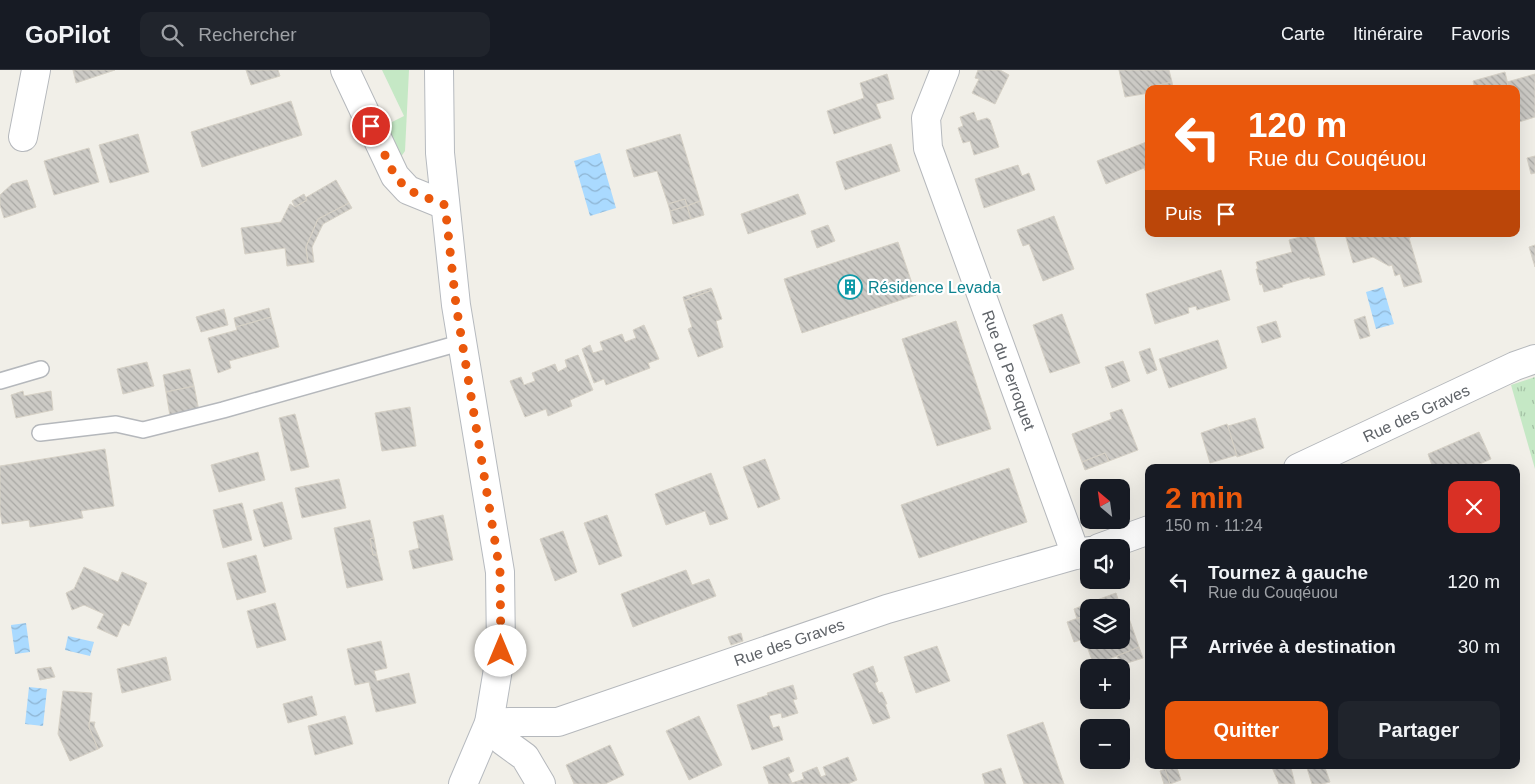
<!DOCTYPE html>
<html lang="fr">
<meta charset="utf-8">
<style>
:root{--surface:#171b24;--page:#20242c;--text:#f1f3f6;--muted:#9ea1a6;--line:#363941;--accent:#ea580c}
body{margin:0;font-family:Helvetica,sans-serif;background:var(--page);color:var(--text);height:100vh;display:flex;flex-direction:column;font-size:19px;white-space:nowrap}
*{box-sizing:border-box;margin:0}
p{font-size:16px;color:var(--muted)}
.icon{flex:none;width:28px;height:28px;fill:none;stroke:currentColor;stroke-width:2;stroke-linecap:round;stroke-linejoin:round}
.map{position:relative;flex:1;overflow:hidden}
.sheet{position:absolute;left:1145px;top:394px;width:375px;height:305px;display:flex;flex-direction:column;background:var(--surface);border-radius:10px;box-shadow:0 5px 20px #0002}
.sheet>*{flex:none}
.hud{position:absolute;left:1145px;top:15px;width:375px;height:152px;border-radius:10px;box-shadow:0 5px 20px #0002;background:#ea580c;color:#fff;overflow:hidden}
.needle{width:32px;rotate:331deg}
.fabs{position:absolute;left:1080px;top:409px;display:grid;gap:10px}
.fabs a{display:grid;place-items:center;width:50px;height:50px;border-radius:10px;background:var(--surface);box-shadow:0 5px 20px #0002;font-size:25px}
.pin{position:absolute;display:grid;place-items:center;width:42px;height:42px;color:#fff;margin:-21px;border:2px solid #fff;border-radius:50%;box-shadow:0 1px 5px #0007}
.me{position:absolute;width:55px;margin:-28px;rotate:0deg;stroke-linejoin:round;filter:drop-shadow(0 0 4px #0008)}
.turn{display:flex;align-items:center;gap:18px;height:105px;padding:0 20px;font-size:22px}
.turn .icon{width:65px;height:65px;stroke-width:2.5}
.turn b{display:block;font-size:35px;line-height:42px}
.then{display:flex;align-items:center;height:48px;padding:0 20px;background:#0003;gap:10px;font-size:19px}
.round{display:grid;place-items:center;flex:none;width:52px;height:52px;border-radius:10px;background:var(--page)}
.head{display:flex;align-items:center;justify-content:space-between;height:85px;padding:0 20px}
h1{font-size:30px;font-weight:700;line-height:38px;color:var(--accent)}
.button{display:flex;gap:10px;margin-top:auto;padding:10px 20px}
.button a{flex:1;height:58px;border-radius:10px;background:var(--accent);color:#fff;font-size:20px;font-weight:700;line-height:58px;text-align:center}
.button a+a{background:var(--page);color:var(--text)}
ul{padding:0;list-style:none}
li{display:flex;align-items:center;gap:15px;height:65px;padding:0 20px}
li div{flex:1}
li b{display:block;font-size:19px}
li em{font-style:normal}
header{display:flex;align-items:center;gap:30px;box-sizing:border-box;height:70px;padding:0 25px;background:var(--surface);border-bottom:1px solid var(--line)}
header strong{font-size:24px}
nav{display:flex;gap:28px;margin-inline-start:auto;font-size:18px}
.search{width:350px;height:45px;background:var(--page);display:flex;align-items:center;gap:12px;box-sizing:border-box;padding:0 18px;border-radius:10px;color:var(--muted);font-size:19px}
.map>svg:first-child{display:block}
.grass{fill:url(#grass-tufts)}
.garden{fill:#c5e8c5}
.water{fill:url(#water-waves)}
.building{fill:url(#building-back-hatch);stroke:#d6d1c6}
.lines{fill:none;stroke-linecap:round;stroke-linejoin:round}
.lane-casing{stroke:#b5b8bc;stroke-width:18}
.street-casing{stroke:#b5b8bc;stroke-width:30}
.secondary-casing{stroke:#b6babf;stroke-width:30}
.lane{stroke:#fff;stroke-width:15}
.street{stroke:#fff;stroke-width:28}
.secondary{stroke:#fff;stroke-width:28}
.route{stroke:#ea580c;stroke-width:9;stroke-dasharray:0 16.2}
.labels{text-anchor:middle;stroke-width:4.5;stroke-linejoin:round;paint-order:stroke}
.culture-label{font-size:16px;fill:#0d838f;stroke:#fff;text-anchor:start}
.street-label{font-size:16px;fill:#5f6368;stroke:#fff}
</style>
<header>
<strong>GoPilot</strong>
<div class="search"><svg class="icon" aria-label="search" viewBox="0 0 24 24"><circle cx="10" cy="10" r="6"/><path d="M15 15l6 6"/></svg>Rechercher</div>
<nav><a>Carte</a><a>Itinéraire</a><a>Favoris</a></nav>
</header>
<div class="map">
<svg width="1535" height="714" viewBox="0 0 1535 714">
<defs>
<pattern id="grass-tufts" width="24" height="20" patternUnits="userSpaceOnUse" patternTransform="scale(1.25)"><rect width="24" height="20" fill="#c5e8c5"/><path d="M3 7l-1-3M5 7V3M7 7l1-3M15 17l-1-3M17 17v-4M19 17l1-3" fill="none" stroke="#a3c0a4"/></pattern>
<pattern id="water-waves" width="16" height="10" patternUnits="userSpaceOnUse" patternTransform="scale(1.25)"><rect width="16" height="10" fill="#aadaff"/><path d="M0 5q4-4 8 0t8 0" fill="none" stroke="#8eb4d2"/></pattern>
<pattern id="building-back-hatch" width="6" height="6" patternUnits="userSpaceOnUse" patternTransform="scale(1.25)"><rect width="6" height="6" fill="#cccac5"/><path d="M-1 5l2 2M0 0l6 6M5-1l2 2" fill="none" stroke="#a9a8a4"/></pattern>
</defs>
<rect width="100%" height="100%" fill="#f1efe8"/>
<path class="grass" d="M1535,307V399L1511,315Z"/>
<path class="garden" d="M382,0H409L405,81L398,91L382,57L404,46Z"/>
<path class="water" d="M600,83L616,138L590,146L574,91Z
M1383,217L1394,254L1376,259L1366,222Z
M26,553L30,582L15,584L11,555Z
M68,566L94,572L90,586L65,580Z
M29,617L47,619L43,656L25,654Z"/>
<path class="building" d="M73,0H115L76,13Z
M246,0H278L280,6L251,15Z
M978,0H1000L1009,5L995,34L972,23L979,9L975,8Z
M1119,0H1169L1172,12L1149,17V23L1125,27Z
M1505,2L1509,19H1475L1473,11Z
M887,4L894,29L876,34L881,48L834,64L827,41L864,28L860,13Z
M1535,4V47L1519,52L1516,43V19H1509L1507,12Z
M1172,12L1173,18L1149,19V17Z
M291,31L302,65L202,97L191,62Z
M974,42L977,51L987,48L990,50L999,77L974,85L970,71L963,73L958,58L963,56L960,47Z
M138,64L149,102L110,113L99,75Z
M680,64L700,131L687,136L685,129L668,134L657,101L634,107L626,80Z
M1149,71V118L1146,110L1149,109L1144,98L1106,114L1097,91Z
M891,74L900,101L845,120L836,92Z
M89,78L99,112L54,125L44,91Z
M1535,86V103L1531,104L1527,88Z
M1018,95L1022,106L1029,103L1035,120L984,138L975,109Z
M27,110L36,137L4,148L0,135V125L12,114Z
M336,110L349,133L318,149L306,177L308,193L287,196L285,178L245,184L241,158L281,152L290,134L295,137L307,130L305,128Z
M304,124L307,130L295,137L292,131Z
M798,124L806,144L748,164L741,144Z
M685,129L687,136L670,141L668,134Z
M700,131L704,145L691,149L687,136Z
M349,133L352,138L323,154L312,177L314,192L308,193L306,177L318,149Z
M687,136L691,149L673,154L670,141Z
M1054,146L1074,199L1043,211L1029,174L1023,176L1017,160Z
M828,155L835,171L817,178L811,161Z
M1311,164H1313L1325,205L1310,209V207L1282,215L1283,217L1264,222L1262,214L1260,215L1256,199H1258L1256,192L1292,182L1289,170Z
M1345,164H1410L1411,167L1409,168L1422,212L1404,217L1400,204L1395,206L1392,195L1389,196L1373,187L1353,193Z
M898,172L916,225L802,263L784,209Z
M1535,175V197L1529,177Z
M1221,200L1230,230L1197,240L1196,236L1188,238L1189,243L1155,254L1146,224Z
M711,218L712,220L684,231L683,227Z
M712,220L722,249L716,251L723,277L698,287L688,259L692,257L684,231Z
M269,238L271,247L236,257L234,248Z
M224,239L228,255L201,262L196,247Z
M1062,244L1080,293L1050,303L1033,255Z
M1365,246L1370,266L1360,269L1354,250Z
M271,247L279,277L229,291L231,298L218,303L208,268L237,260L236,257Z
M956,251L991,359L937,376L902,269Z
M1276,251L1281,267L1262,273L1257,257Z
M644,255L659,289L648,293L650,298L606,315L604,309L594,313L582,279L590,275L593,283L603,280L600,272L622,264L625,272L636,268L633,260Z
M1218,270L1227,298L1169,318L1159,289Z
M1150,278L1157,300L1147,304L1139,282Z
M578,285L593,320L570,330L572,336L548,346L546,339L525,347L510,311L521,307L524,315L535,311L532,303L555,294L558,302L567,297L565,290Z
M1123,291L1130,311L1112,318L1105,297Z
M147,292L154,316L123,324L117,299Z
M190,299L194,316L166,322L163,305Z
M194,316L199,341L170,346L166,322Z
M23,321L24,326L51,321L53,340L16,348L11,325Z
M410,337L416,376L382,381L375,343Z
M1122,339L1138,380L1109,391L1105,383L1082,392L1072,364L1112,349L1110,343Z
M295,344L309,397L291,401L279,348Z
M1255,348L1264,378L1237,387L1228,356Z
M1227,354L1237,385L1210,393L1201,363Z
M1479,362L1491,389L1471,398H1433L1428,384Z
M105,379L114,436L81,441L83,448L30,457L29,450L2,454L0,441V396Z
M258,382L265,410L219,422L211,395Z
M1105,383L1109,391L1085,400L1082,392Z
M765,389L780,429L758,438L743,397Z
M1009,398L1027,452L919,488L901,435Z
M711,403L728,449L710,455L705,441L666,455L655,424Z
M339,409L346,438L302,448L295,418Z
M282,432L292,469L264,477L253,440Z
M242,433L252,470L223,478L213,440Z
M443,445L453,490L413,499L409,481L419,478L413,452Z
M607,445L622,486L599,495L584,453Z
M370,450L374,468L370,469L373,485H377L383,510L347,518L334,458Z
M563,461L577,502L555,511L540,469Z
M374,468L377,485H373L370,469Z
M256,485L266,522L237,530L227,493Z
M84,497L118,512L122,502L147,513L129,556L123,553L117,567L97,558L104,544L84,535L72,540L66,523L74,519Z
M686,500L692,515L709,509L716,526L633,557L621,524Z
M1116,523L1120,535L1124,534L1139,577L1094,595L1084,569L1074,572L1067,552L1089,544V570H1121V538H1097L1094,531Z
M1094,531L1097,538H1089V544L1077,549L1074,539Z
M275,533L286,570L257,578L247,541Z
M741,563L743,571L731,575L728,567Z
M381,571L387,598L374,601L377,611L409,603L416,633L376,642L369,612L355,615L347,579Z
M937,576L950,611L916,623L904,587Z
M1139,577L1143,588L1121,595L1117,586Z
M166,587L171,610L122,623L117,599Z
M873,596L878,611L875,613L879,623L882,622L887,634H885L890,648L873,654L853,604Z
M51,597L55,607L40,610L37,599Z
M793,615L797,629L793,630L798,643L782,648L781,643L769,646L773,658L779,656L783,670L752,680L737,635L768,625L767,623Z
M63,621L92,623L89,657L98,679L70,691L58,664Z
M312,626L317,645L288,653L283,634Z
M345,646L353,674L315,685L308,656Z
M699,646L722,695L689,710L666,661Z
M89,652H95L94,656L103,676L98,679L89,657Z
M1043,652L1064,714H1024L1007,665Z
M610,675L624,705L605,714H574L566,695Z
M789,687L794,701L788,704L792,713L804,709L802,703L817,697L821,707L826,705L823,697L848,687L857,710L848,714H769L763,697Z
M1176,695L1181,710L1170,714L1165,699Z
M1271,695H1298L1291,698L1295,714H1279Z
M1306,695H1324L1330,712L1322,714H1312Z
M1001,698L1006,714H985L982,704Z
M1165,699L1170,714H1164L1160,701Z"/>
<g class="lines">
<g class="lane-casing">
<path id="lane" d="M0,311L41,299
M40,363L116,354L143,360L223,340L463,272"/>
</g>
<g class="street-casing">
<path id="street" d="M345,0L395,106L408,120L445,135
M945,0L926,48L928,78L1076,485
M23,67L36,0
M1298,398L1515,296L1535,289
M1099,478L1149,460
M489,653L510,652H558L887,539L1089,481
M489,653L503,671L525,687L541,714"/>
</g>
<g class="secondary-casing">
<path id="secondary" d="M439,0L440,83L456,235L500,502L501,581L489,653L463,714"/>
</g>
<use href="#lane" class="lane"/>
<use href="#street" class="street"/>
<use href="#secondary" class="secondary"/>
</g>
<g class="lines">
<path class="route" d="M371,56L395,106L408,120L445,135L456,235L500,502L501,581"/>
</g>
<defs>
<g id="building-ring" transform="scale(1.25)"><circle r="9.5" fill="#fff" stroke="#0f9aa8" stroke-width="1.5"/><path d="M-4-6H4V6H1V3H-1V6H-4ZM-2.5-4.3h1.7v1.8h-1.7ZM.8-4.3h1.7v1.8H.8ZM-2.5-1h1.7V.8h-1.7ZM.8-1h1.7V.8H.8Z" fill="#0f9aa8"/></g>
</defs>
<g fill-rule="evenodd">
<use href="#building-ring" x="850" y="217"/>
</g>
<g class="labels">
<g class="culture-label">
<text x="868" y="223">Résidence Levada</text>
</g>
<g class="street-label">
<text transform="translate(1009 300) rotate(70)" y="6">Rue du Perroquet</text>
<text transform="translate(1416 343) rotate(-25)" y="6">Rue des Graves</text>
<text transform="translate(789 572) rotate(-19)" y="6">Rue des Graves</text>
</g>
</g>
</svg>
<div class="fabs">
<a><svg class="needle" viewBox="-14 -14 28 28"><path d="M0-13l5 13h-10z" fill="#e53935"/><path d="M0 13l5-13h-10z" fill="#9ea1a6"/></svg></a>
<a><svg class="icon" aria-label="sound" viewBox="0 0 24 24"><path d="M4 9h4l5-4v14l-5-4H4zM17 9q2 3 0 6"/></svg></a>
<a><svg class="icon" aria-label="layers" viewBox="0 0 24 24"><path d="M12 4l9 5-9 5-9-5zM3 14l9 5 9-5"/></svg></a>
<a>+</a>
<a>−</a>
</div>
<div class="pin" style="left:371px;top:56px;background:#d93025"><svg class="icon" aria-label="arrive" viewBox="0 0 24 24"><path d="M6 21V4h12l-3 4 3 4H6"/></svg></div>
<svg class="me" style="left:501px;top:581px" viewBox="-20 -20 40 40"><circle r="19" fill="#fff"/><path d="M0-13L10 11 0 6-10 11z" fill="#ea580c"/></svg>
<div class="hud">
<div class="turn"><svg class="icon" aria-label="left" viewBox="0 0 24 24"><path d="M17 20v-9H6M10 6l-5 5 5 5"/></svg><div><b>120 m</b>Rue du Couqéuou</div></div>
<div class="then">Puis<svg class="icon" aria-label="arrive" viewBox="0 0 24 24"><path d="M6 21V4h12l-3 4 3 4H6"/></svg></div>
</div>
<section class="sheet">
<div class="head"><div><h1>2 min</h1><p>150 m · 11:24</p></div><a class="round" style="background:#d93025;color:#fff"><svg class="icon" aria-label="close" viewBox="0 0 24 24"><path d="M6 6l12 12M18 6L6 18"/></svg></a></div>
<ul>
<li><svg class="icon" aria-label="left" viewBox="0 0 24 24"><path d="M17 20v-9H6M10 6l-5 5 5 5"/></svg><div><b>Tournez à gauche</b><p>Rue du Couqéuou</p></div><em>120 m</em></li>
<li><svg class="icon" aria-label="arrive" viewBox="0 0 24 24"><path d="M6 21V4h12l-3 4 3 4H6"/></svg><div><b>Arrivée à destination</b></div><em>30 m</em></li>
</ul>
<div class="button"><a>Quitter</a><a>Partager</a></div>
</section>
</div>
